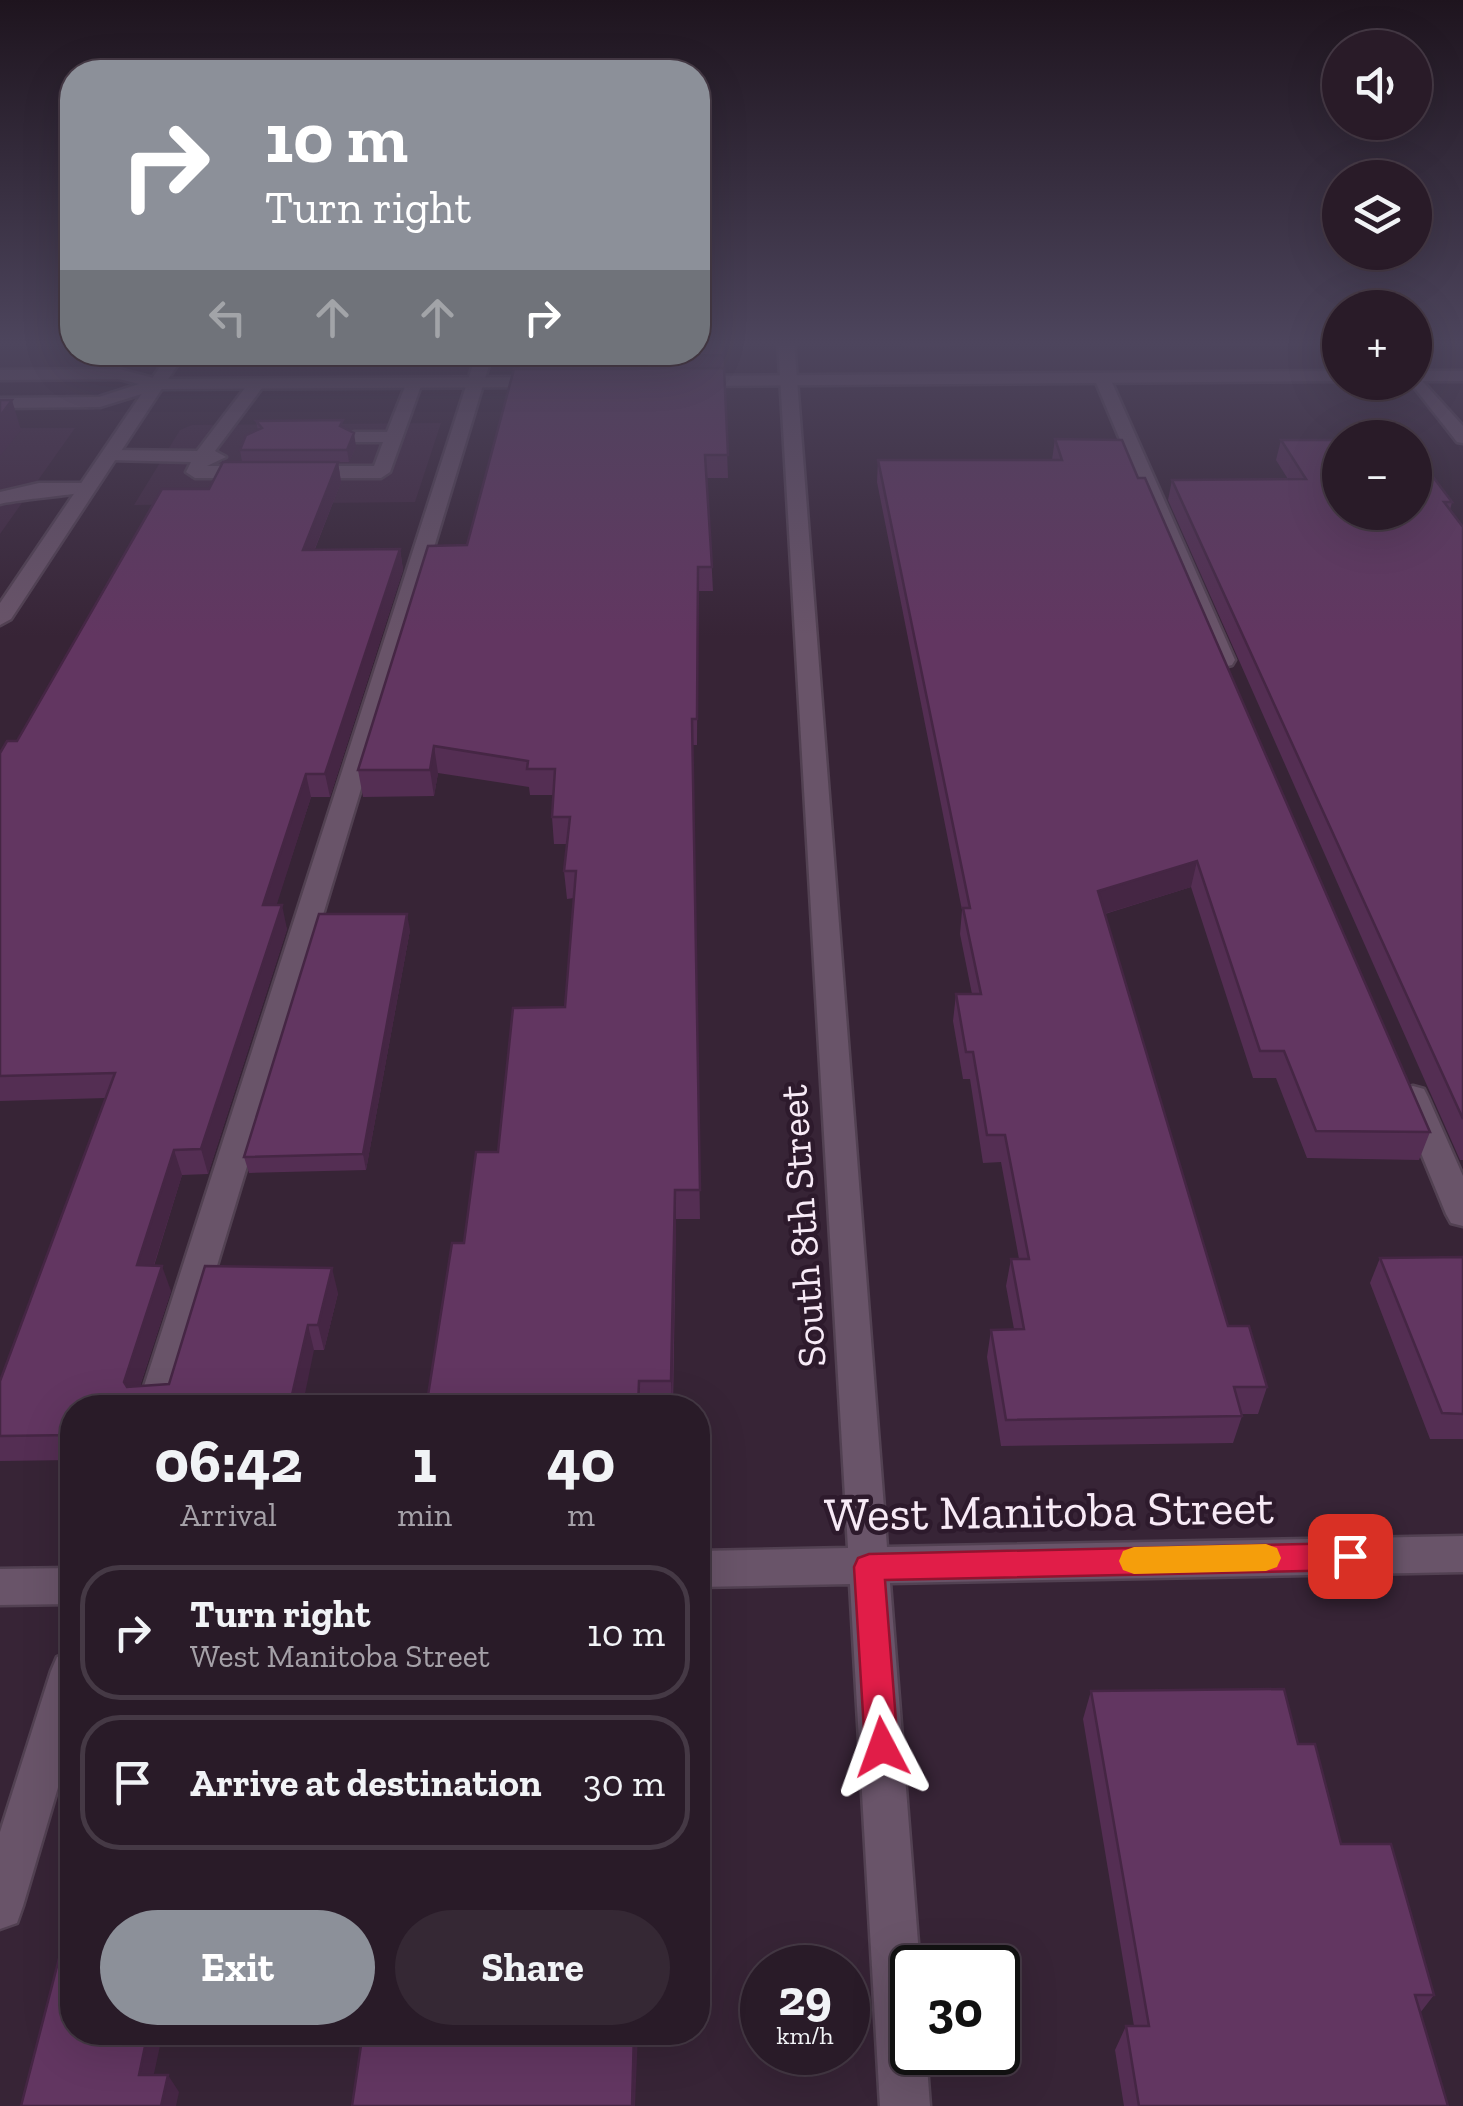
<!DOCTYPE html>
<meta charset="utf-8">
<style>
:root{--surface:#291b28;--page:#352834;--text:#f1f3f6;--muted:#a5a1a8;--line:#453945;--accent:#8c9099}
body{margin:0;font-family:"Zilla Slab",serif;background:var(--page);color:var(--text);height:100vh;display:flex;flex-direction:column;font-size:38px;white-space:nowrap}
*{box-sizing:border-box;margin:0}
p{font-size:32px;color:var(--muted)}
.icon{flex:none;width:55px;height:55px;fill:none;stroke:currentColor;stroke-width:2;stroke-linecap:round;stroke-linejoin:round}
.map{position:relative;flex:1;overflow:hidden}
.side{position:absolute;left:60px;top:1395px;width:650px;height:650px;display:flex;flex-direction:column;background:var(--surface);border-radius:40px;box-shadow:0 10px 40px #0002,0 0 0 2px var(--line)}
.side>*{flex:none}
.guide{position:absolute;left:60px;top:60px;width:650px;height:305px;border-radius:40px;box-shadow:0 10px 40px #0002,0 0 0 2px var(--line);background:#8c9099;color:#fff;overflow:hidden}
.buttons{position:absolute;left:1322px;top:30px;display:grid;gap:20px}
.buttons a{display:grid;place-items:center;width:110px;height:110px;border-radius:50%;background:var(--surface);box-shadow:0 10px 40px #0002,0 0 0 2px var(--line);font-size:50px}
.speed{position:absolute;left:740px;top:1945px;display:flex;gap:20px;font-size:50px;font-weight:700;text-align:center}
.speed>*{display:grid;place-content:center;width:130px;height:130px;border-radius:50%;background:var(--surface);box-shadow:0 10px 40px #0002,0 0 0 2px var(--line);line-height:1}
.speed small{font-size:25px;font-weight:400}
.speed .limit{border:5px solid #111;border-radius:15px;background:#fff;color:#111}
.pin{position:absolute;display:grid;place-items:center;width:85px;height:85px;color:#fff;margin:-42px;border-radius:20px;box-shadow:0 5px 15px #0006}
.me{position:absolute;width:110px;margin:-55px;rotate:356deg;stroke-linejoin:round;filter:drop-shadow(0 0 8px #0008)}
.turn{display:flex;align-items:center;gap:35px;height:210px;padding:0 40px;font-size:45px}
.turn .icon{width:130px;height:130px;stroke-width:2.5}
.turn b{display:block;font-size:70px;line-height:85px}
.lanes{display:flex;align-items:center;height:95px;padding:0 40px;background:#0003;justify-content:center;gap:50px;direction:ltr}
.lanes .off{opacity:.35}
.eta{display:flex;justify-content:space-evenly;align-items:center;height:170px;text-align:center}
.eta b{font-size:60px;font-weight:800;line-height:70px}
.primary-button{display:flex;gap:20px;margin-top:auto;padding:20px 40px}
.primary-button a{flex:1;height:115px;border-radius:60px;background:var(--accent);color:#fff;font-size:40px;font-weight:800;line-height:115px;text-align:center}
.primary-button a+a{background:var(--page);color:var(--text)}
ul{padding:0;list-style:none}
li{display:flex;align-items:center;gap:30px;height:135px;margin:0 20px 15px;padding:0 20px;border:5px solid var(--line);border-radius:40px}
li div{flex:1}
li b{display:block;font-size:38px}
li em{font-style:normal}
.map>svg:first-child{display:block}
.built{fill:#422941}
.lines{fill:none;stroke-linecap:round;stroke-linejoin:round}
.lane-casing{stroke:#524152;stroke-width:5}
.street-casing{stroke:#524152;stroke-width:5}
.secondary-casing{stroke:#524152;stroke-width:5}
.lane{fill:#695469;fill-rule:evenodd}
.street{fill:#695469;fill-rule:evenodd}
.secondary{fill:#695469;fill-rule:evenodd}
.wall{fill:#542e53}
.shaded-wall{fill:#452644}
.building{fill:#623661;stroke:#452644;stroke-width:2.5}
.route{fill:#e11d48;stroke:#92132f;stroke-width:2.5}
.slow{fill:#f59e0b}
.labels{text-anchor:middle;stroke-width:9;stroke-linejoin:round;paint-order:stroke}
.street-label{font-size:40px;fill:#f7eaf6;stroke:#2d1a2c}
.near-street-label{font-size:48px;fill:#f7eaf6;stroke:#2d1a2c}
</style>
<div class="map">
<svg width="1463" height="2106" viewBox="0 0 1463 2106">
<rect width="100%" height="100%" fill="#372436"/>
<path class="built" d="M441,423L415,502L134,505L180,430L192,425Z
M0,428H75L0,534Z"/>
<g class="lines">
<g class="lane-casing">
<path id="lane" d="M477,352H493L174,1408H137Z
M1096,374L1110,378L1235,660L1232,665L1224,667L1213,660L1094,378Z
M257,379L265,384L215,451L226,457L207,466H374L383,442H354L345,437L354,432H387L408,379L422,383L390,472L381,478H195L186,472L191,462L110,460L101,455L110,450L197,451L251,380Z
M39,483H87L96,489C90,494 19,499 0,504V492Z
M1413,1086L1424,1089L1428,1097L1463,1176V1226L1451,1223L1446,1214L1398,1097L1402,1089Z
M72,1651V1740L23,1906L17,1923L0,1929V1832L51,1671L57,1657Z"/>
</g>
<g class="street-casing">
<path id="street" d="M778,341H794L887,1547L1463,1536V1572L890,1583L920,1968H912V2052H926L930,2106H880L850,1584L698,1587V1551L848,1548Z
M170,352H186L11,619L0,625V603Z
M1415,373L1463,426V443L1457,442L1410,382H1415Z
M72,1568V1604L0,1605V1569Z"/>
</g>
<g class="secondary-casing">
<path id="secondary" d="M119,369L157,379L551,377L559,382L551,387L158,389L100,407L0,408V398L99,397L139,384L119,379L0,380V370Z
M1340,371V381L687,386L679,381L687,376Z
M1415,371H1463V381H1415Z"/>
</g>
<use href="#lane" class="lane"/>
<use href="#street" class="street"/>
<use href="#secondary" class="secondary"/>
</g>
<path class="wall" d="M723,341L728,478H707L713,591H698L697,745H692L700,1219H676L673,1408H426L464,1243L498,1152L565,1007L574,898L567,899L564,871L567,844H554L552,817L553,795H530L529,787L438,773L434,796L363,797L358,770L467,545L520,369L518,357Z
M904,341H964L950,347H905Z
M1209,341H1340V344L1211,345Z
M1415,341H1463V344H1415Z
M256,421L345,429L356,446L349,462H338L341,482L315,549H400L403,570L330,797H311L276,905L287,929L208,1174L182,1175L154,1266L171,1291L140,1386L169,1384L338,1293L324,1350H314L72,1408V1460L0,1461V1381L106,1098L0,1101V753L17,741L209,489L242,462L240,450L258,430Z
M1055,439L1138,478L1430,1132L1419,1160L1307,1158L1276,1078H1253L1191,887L1105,914L1228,1326L1267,1387L1258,1414H1241L1242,1416L1233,1443L1001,1446L987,1357L991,1330L1014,1329L1006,1286L1011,1259H1019L1001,1162L983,1163L970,1079H963L953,1021L956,994H972L960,934L962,910L877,482L878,460H1052Z
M1281,440L1415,453L1452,502L1450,510L1463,527V1160H1460L1168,500L1172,480L1288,479L1276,460Z
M410,930L366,1170L249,1173L244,1157Z
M1463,1257V1439H1430L1370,1283L1380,1258Z
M1091,1691L1298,1744L1341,1844L1434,1995L1420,2013L1448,2106H1124L1115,2050L1126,2026H1134L1083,1719Z"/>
<path class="shaded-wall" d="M951,341H964L950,347Z
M12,400L21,430L0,456V416Z
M354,433L356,446L349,462L347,450Z
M338,462L341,482L306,571L303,550Z
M400,549L403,570L330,797L325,774Z
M434,746L438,773L434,796L430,770Z
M306,774L311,797L269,929L263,905Z
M1197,861L1191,887L1094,917L1098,891Z
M282,905L287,929L208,1174L201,1149Z
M407,914L410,930L366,1170L363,1154Z
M174,1150L182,1175L146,1290L137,1265Z
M675,1190L676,1219L672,1408L671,1381Z
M162,1266L171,1291L133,1407L124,1382Z
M332,1268L338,1293L324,1350L318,1325Z
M308,1325L314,1350L302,1408H289Z
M148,2032H163L150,2092L139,2075Z
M634,2032H638L635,2106H632Z
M168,2075L179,2092L176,2106H161Z"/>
<path class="building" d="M698,341H723L724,355L518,357L520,352H698Z
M724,368L728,455H705L712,567H698L697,719H692L700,1190H675L671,1381H639L638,1408H426L452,1243H464L476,1152H498L513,1008L565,1007L576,871H564L570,817H552L555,769H527L528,761L434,746L430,770H358L428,546L467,545L514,369Z
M0,400H12L0,416Z
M343,420L340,426L354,433L347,450H240L246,435L262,428L256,421Z
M1055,439L1122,440L1138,478H1145L1430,1132L1316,1131L1284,1051H1260L1197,861L1098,891L1228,1326H1249L1267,1387H1234L1242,1416L1006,1420L991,1330L1024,1329L1011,1259H1029L1005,1135H987L973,1052H966L956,994H981L963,908H970L878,460H1062Z
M1281,440H1340V512H1415V453L1452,502H1444L1463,527V1119L1172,480L1306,479Z
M223,462H338L303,550L400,549L325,774H306L263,905H282L201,1149L174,1150L137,1265L162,1266L124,1382L127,1387L169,1384L205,1266L332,1268L318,1325H308L289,1408H72V1435L0,1436V1381L115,1073L0,1076V753L7,741H17L162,489H209Z
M319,914H407L363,1154L244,1157Z
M1463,1257V1414L1442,1413L1380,1258Z
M1284,1689L1298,1744H1315L1341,1844H1391L1434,1995H1415L1448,2106H1139L1126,2026H1149L1091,1691Z
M72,1908V2032H148L139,2075H168L161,2106H21Z
M363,2032H634L632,2106H352Z"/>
<linearGradient id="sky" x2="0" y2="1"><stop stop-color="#1e141e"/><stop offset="0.54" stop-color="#4d455d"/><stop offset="1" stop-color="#4d455d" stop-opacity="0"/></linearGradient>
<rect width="1463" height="636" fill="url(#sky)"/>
<path class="route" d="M1350,1543L1361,1547L1365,1556L1361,1566L1350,1570L885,1580L898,1747L893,1759L882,1763L870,1759L865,1747L854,1567L858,1558L869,1554Z"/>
<path class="slow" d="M1266,1544L1277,1548L1281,1558L1277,1567L1266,1571L1134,1574L1123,1570L1119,1561L1123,1551L1134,1547Z"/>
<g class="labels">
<g class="street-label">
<text transform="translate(802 1226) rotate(-94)" y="14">South 8th Street</text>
</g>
<g class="near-street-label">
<text transform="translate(1049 1510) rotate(-1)" y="17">West Manitoba Street</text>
</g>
</g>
</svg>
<div class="buttons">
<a><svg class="icon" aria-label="sound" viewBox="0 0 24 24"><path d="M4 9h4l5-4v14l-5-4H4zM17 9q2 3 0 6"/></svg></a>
<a><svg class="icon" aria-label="layers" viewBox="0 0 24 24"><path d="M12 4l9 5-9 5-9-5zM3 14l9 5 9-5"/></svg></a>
<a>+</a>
<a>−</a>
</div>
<div class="speed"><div>29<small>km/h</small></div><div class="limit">30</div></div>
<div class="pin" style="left:1350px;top:1556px;background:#d93025"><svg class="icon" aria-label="arrive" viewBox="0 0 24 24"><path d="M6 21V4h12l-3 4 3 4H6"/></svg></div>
<svg class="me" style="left:882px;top:1747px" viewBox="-20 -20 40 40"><path d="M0-17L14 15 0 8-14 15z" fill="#e11d48" stroke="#fff" stroke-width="4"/></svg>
<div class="guide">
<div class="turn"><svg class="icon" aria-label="right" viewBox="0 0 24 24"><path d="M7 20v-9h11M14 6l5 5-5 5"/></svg><div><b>10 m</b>Turn right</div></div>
<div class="lanes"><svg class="icon off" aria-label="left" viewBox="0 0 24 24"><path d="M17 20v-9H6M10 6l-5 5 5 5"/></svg><svg class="icon off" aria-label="ahead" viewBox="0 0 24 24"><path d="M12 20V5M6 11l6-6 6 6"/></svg><svg class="icon off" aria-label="ahead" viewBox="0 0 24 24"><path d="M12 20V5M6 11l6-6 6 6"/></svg><svg class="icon" aria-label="right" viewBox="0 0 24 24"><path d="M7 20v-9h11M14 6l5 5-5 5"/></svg></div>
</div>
<section class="side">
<div class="eta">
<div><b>06:42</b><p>Arrival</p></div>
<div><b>1</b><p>min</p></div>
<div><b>40</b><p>m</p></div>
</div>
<ul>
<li><svg class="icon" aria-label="right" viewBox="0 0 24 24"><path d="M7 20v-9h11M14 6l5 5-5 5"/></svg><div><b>Turn right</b><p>West Manitoba Street</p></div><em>10 m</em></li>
<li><svg class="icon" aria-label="arrive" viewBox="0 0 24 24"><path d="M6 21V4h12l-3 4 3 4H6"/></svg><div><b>Arrive at destination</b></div><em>30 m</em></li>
</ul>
<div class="primary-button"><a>Exit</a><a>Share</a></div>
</section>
</div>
